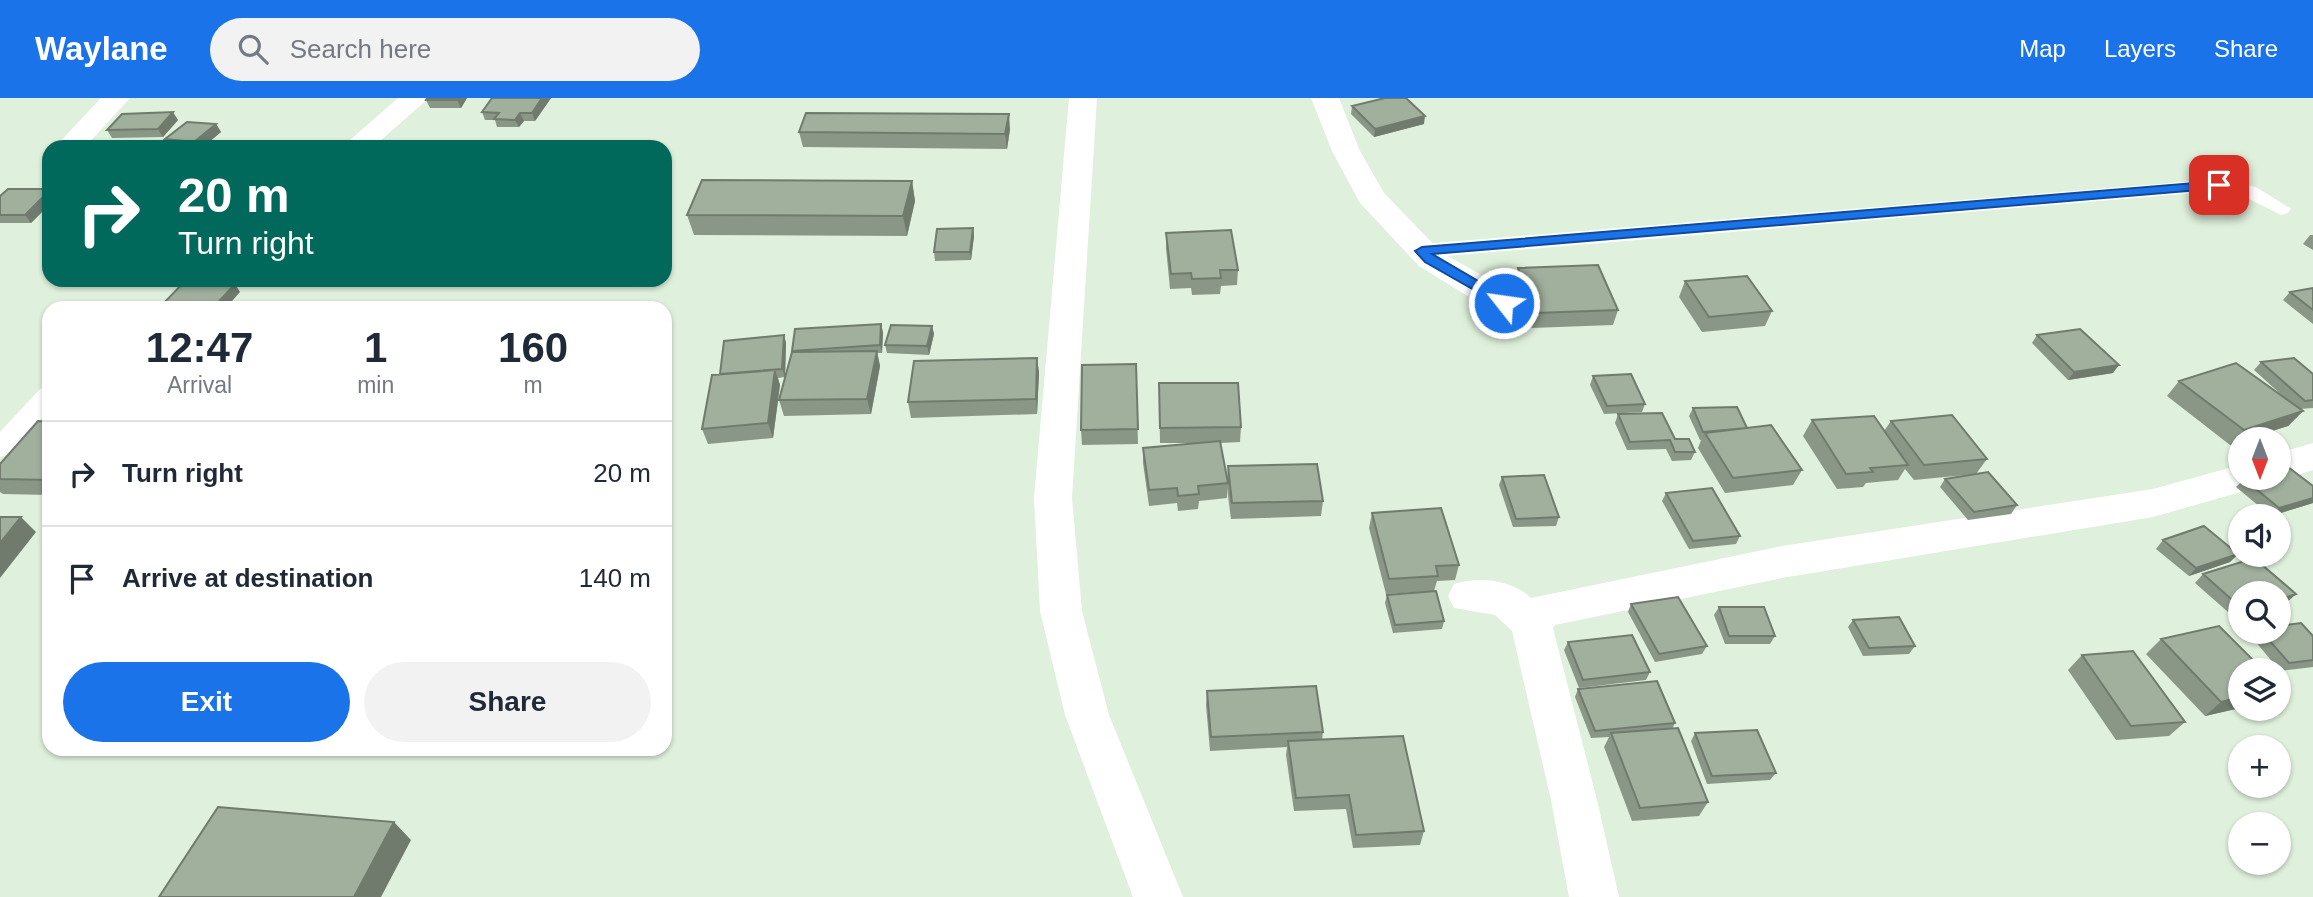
<!DOCTYPE html>
<meta charset="utf-8">
<style>
:root{--surface:#fff;--page:#f2f2f3;--text:#1f2937;--muted:#747a83;--line:#e0e1e3;--accent:#1a73e8}
body{margin:0;font-family:Helvetica,sans-serif;background:var(--page);color:var(--text);height:100vh;display:flex;flex-direction:column;font-size:26px;white-space:nowrap}
*{box-sizing:border-box;margin:0}
p{font-size:23px;color:var(--muted)}
.icon{flex:none;width:38px;height:38px;fill:none;stroke:currentColor;stroke-width:2;stroke-linecap:round;stroke-linejoin:round}
.map{position:relative;flex:1;overflow:hidden}
.details{position:absolute;left:42px;top:203px;width:630px;height:455px;display:flex;flex-direction:column;background:var(--surface);border-radius:21px;box-shadow:0 2px 5px #0004}
.details>*{flex:none}
.guide{position:absolute;left:42px;top:42px;width:630px;height:147px;border-radius:21px;box-shadow:0 2px 5px #0004;background:#00695c;color:#fff;overflow:hidden}
.needle{width:46px;rotate:180deg}
.controls{position:absolute;left:2228px;top:329px;display:grid;gap:14px}
.controls a{display:grid;place-items:center;width:63px;height:63px;border-radius:50%;background:var(--surface);box-shadow:0 2px 5px #0004;font-size:35px}
.pin{position:absolute;display:grid;place-items:center;width:60px;height:60px;color:#fff;margin:-30px;border-radius:14px;box-shadow:0 4px 10px #0006}
.me{position:absolute;width:77px;margin:-38px;rotate:300deg;stroke-linejoin:round;filter:drop-shadow(0 0 5px #0008)}
.turn{display:flex;align-items:center;gap:24px;height:147px;padding:0 21px;font-size:32px}
.turn .icon{width:91px;height:91px;stroke-width:2.5}
.turn b{display:block;font-size:49px;line-height:60px}
.eta{display:flex;justify-content:space-evenly;align-items:center;height:119px;text-align:center}
.eta b{font-size:42px;font-weight:800;line-height:49px}
.button{display:flex;gap:14px;margin-top:auto;padding:14px 21px}
.button a{flex:1;height:80px;border-radius:42px;background:var(--accent);color:#fff;font-size:28px;font-weight:800;line-height:80px;text-align:center}
.button a+a{background:var(--page);color:var(--text)}
ul{padding:0;list-style:none}
li{display:flex;align-items:center;gap:21px;height:105px;padding:0 21px;border-top:2px solid var(--line)}
li div{flex:1}
li b{display:block;font-size:26px}
li em{font-style:normal}
header{display:flex;align-items:center;gap:42px;box-sizing:border-box;height:98px;padding:0 35px;background:var(--accent);color:#fff}
header strong{font-size:33px}
nav{display:flex;gap:38px;margin-inline-start:auto;font-size:24px}
.search{width:490px;height:63px;background:var(--page);display:flex;align-items:center;gap:18px;box-sizing:border-box;padding:0 24px;border-radius:38px;color:var(--muted);font-size:26px}
.map>svg:first-child{display:block}
.lines{fill:none;stroke-linecap:round;stroke-linejoin:round}
.service{fill:#fff;fill-rule:evenodd}
.minor{fill:#fff;fill-rule:evenodd}
.wall{fill:#8a9787}
.shaded-wall{fill:#707b6e}
.building{fill:#a0b09d;stroke:#707b6e;stroke-width:2}
.route{fill:#1a73e8;stroke:#114b97;stroke-width:2}
</style>
<header>
<strong>Waylane</strong>
<div class="search"><svg class="icon" aria-label="search" viewBox="0 0 24 24"><circle cx="10" cy="10" r="6"/><path d="M15 15l6 6"/></svg>Search here</div>
<nav><a>Map</a><a>Layers</a><a>Share</a></nav>
</header>
<div class="map">
<svg width="2313" height="799" viewBox="0 0 2313 799">
<rect width="100%" height="100%" fill="#dff0dc"/>
<g class="lines">
<path class="service" d="M2219,81L2256,89L2291,111L2288,115L2281,117L2243,98L2219,93L1422,160L1414,158L1411,153L1414,148L1422,146Z
M49,289V312L9,356L0,359V334L40,291Z"/>
<path class="minor" d="M101,0H130L85,49H55Z
M398,0H429L373,49H342Z
M1069,0H1097L1072,400L1082,513L1109,617L1183,799H1133L1065,617L1040,513L1034,400Z
M1311,0H1339L1360,53L1384,95L1441,154L1516,197L1521,205L1516,213L1504,216L1492,213L1419,168L1360,105L1332,53Z
M2313,345V372L2278,383L2268,380H2278V355Z
M2240,367V380H2261L2255,390L2153,419L1782,480L1555,527L1553,530L1597,702L1619,799H1569L1551,702L1512,533L1495,517L1454,510L1448,498L1454,486C1480,478 1512,482 1531,500L1782,448L2153,391Z"/>
</g>
<path class="wall" d="M467,0L461,10H430L426,2Z
M551,0L535,23H524L519,29H497L495,22H485L482,14Z
M1352,8L1424,26L1374,39L1351,16Z
M178,22L163,39L112,40L107,32Z
M216,26L221,34L203,49H170L165,41Z
M1010,31L1007,51L803,49L799,34Z
M912,83L915,103L907,138L694,137L687,117Z
M49,91V107L31,125H0V98Z
M973,130L974,138L971,162L935,163L934,154Z
M1166,135L1238,172L1237,187L1221,188L1220,196L1192,197L1191,190L1170,191L1166,150Z
M2310,137H2313V152L2303,146Z
M1518,170L1618,212L1613,227L1531,230L1514,185Z
M1685,183L1772,213L1765,228L1702,234L1679,199Z
M2313,190V226L2283,202L2290,194Z
M932,228L934,236L929,257L887,255L885,247Z
M883,234L882,255H877L880,268L871,316L784,318L779,302L793,254Z
M784,237L786,245L785,279L778,280L780,287L773,340L708,346L702,331Z
M2037,237L2113,275L2068,282L2032,245Z
M1037,260L1039,275L1037,316L911,320L908,304Z
M2261,264L2313,276V310L2300,311L2303,313L2288,328L2240,341V344L2230,347L2167,298L2179,283L2285,300L2254,272Z
M1136,266L1138,346L1082,347L1081,332Z
M1593,278L1645,306L1642,314L1604,316L1590,287Z
M1159,285L1241,329L1240,344L1220,345L1227,381L1228,368L1323,403L1321,418L1231,421L1227,390V400L1199,403L1198,411L1178,413L1177,405L1149,408L1143,365V350L1202,345H1160Z
M1693,310L1747,330L1802,372L1793,387L1725,395L1698,350L1701,342H1700L1689,318Z
M1618,316L1675,341L1695,354L1691,362L1672,363L1666,351L1627,352L1615,325Z
M1812,322L1884,333L1891,323L1987,361L1976,376L1914,382L1905,371L1898,382L1866,385L1863,389L1837,391L1803,338Z
M49,324V397L3,396L0,394V366Z
M1502,379L1559,419L1556,428L1513,429L1499,387Z
M1945,381L2017,407L2011,416L1968,422L1940,389Z
M2244,381L2313,388V405L2271,418L2236,389Z
M1666,395L1740,438L1736,446L1689,451L1662,403Z
M1372,415L1459,467L1455,482L1437,483L1434,493L1386,496L1369,430Z
M2163,442L2238,456L2230,464L2189,478L2156,451Z
M2203,476L2296,496L2287,504L2278,507V495H2240V520L2236,521L2195,485Z
M1387,497L1444,523L1442,531L1393,535L1385,505Z
M1631,506L1707,548L1702,556L1655,564L1628,514Z
M1719,509L1775,538L1770,546H1725L1714,517Z
M1853,522L1915,548L1909,556L1863,558L1848,529Z
M2254,534H2278L2313,538V569L2280,573L2250,537Z
M2161,541L2240,610L2205,618L2146,556Z
M1568,544L1650,574L1646,582L1579,590L1564,552Z
M2082,557L2185,624L2169,638L2116,642L2068,572Z
M1578,591L1675,625L1672,631L1708,704L1699,718L1632,723L1604,649L1609,639L1591,640L1575,599Z
M1207,593L1323,634L1322,642L1424,733L1420,747L1353,750L1346,711L1294,713L1286,657L1287,649L1210,653L1206,607Z
M1695,635L1776,675L1770,682L1707,686L1691,643Z"/>
<path class="shaded-wall" d="M458,0H467L461,10L457,2Z
M542,0H551L535,23L532,15Z
M173,14L178,22L163,39L158,31Z
M520,15L524,23L519,29L515,22Z
M1009,16L1010,31L1007,51L1005,36Z
M1425,18L1424,26L1374,39L1375,31Z
M216,26L221,34L203,49H198L194,44Z
M912,83L915,103L907,138L903,118Z
M49,93V107L31,125L25,117Z
M973,130L974,138L971,162L970,154Z
M235,186L240,194L226,210H213Z
M881,226L883,234L882,255L880,247Z
M932,228L934,236L929,257L927,248Z
M784,237L786,245L785,279L782,271Z
M877,253L880,268L871,316L867,301Z
M1037,260L1039,275L1037,316L1036,301Z
M2119,267L2113,275L2068,282L2074,274Z
M775,272L780,287L773,340L768,325Z
M2303,313L2288,328L2248,341H2240V344L2230,347L2244,332Z
M2313,400V405L2271,418L2279,410Z
M21,419L36,434L0,480V445Z
M2238,456L2230,464L2189,478L2196,470Z
M2296,496L2287,504L2278,507V502Z
M2240,599V610L2205,618L2221,604Z
M394,724L411,742L381,799H354Z"/>
<path class="building" d="M427,0H458L457,2H426Z
M492,0H542L532,15H520L515,22L494,21L499,15L482,14Z
M1385,0H1406L1425,18L1375,31L1352,8Z
M173,14L158,31L107,32L122,16Z
M806,15L1009,16L1005,36L799,34Z
M187,24L216,26L194,44L165,41Z
M702,82L912,83L903,118L687,117Z
M8,91H49V93L25,117H0V98Z
M973,130L970,154H934L937,131Z
M1231,132L1238,172H1220L1221,180L1192,181L1191,175L1171,176L1166,135Z
M1598,167L1618,212L1535,215L1518,170Z
M1747,178L1772,213L1709,219L1685,183Z
M185,183L235,186L213,210L160,209Z
M2313,190V212L2290,194Z
M881,226L880,247L792,253L795,231Z
M891,227L932,228L927,248L885,247Z
M2080,231L2119,267L2074,274L2037,237Z
M784,237L782,271L720,276L724,243Z
M877,253L867,301L779,302L792,254Z
M1037,260L1036,301L908,304L914,263Z
M2294,260L2313,276V302L2305,303L2261,264Z
M2236,265L2303,313L2244,332L2179,283Z
M1136,266L1138,331L1081,332L1082,267Z
M775,272L768,325L702,331L712,277Z
M1631,276L1645,306L1607,308L1593,278Z
M1159,285H1238L1241,329L1160,330Z
M1737,309L1747,330L1703,334L1693,310Z
M1662,315L1675,341H1689L1695,354H1675L1670,342L1630,344L1618,316Z
M1952,317L1987,361L1924,367L1891,323Z
M1874,318L1908,367L1870,370L1873,374L1846,376L1812,322Z
M38,323L49,324V382L0,381V366Z
M1771,327L1802,372L1733,380L1705,335Z
M1220,343L1228,385L1198,388L1199,396L1178,398L1177,390L1149,392L1143,350Z
M1317,366L1323,403L1232,405L1228,368Z
M2288,369L2313,388V400L2279,410L2244,381L2249,380H2278V372Z
M1988,374L2017,407L1974,414L1945,381Z
M1544,377L1559,419L1516,421L1502,379Z
M1712,390L1740,438L1693,443L1666,395Z
M1441,410L1459,467L1436,468L1438,478L1389,481L1372,415Z
M0,419H21L0,445Z
M2204,428L2238,456L2196,470L2163,442Z
M2254,460L2296,496L2278,502V495H2240V509L2203,476Z
M1436,493L1444,523L1395,527L1387,497Z
M1678,499L1707,548L1659,556L1631,506Z
M1719,509H1764L1775,538H1729Z
M1899,519L1915,548L1869,550L1853,522Z
M2301,525L2313,538V562L2289,565L2262,534H2278V528Z
M2219,528L2263,572H2240V599L2221,604L2161,541Z
M1632,537L1650,574L1583,582L1568,544Z
M2133,553L2185,624L2131,628L2082,557Z
M1657,583L1675,625L1595,633L1578,591Z
M1316,588L1323,634L1211,639L1207,593Z
M1678,630L1708,704L1640,710L1611,635Z
M1757,632L1776,675L1712,678L1695,635Z
M1403,638L1424,733L1356,737L1349,697L1296,700L1288,643Z
M218,709L394,724L354,799H159Z"/>
<path class="route" d="M2219,83L2225,87L2223,90L1432,156L1509,201V208L1504,209L1425,164L1415,153L1422,149Z"/>
</svg>
<div class="controls">
<a><svg class="needle" viewBox="-14 -14 28 28"><path d="M0-13l5 13h-10z" fill="#e53935"/><path d="M0 13l5-13h-10z" fill="#747a83"/></svg></a>
<a><svg class="icon" aria-label="sound" viewBox="0 0 24 24"><path d="M4 9h4l5-4v14l-5-4H4zM17 9q2 3 0 6"/></svg></a>
<a><svg class="icon" aria-label="search" viewBox="0 0 24 24"><circle cx="10" cy="10" r="6"/><path d="M15 15l6 6"/></svg></a>
<a><svg class="icon" aria-label="layers" viewBox="0 0 24 24"><path d="M12 4l9 5-9 5-9-5zM3 14l9 5 9-5"/></svg></a>
<a>+</a>
<a>−</a>
</div>
<div class="pin" style="left:2219px;top:87px;background:#d93025"><svg class="icon" aria-label="arrive" viewBox="0 0 24 24"><path d="M6 21V4h12l-3 4 3 4H6"/></svg></div>
<svg class="me" style="left:1504px;top:205px" viewBox="-20 -20 40 40"><circle r="17" fill="#1a73e8" stroke="#fff" stroke-width="3"/><path d="M0-11L8 9 0 5-8 9z" fill="#fff"/></svg>
<div class="guide">
<div class="turn"><svg class="icon" aria-label="right" viewBox="0 0 24 24"><path d="M7 20v-9h11M14 6l5 5-5 5"/></svg><div><b>20 m</b>Turn right</div></div>
</div>
<section class="details">
<div class="eta">
<div><b>12:47</b><p>Arrival</p></div>
<div><b>1</b><p>min</p></div>
<div><b>160</b><p>m</p></div>
</div>
<ul>
<li><svg class="icon" aria-label="right" viewBox="0 0 24 24"><path d="M7 20v-9h11M14 6l5 5-5 5"/></svg><div><b>Turn right</b></div><em>20 m</em></li>
<li><svg class="icon" aria-label="arrive" viewBox="0 0 24 24"><path d="M6 21V4h12l-3 4 3 4H6"/></svg><div><b>Arrive at destination</b></div><em>140 m</em></li>
</ul>
<div class="button"><a>Exit</a><a>Share</a></div>
</section>
</div>
